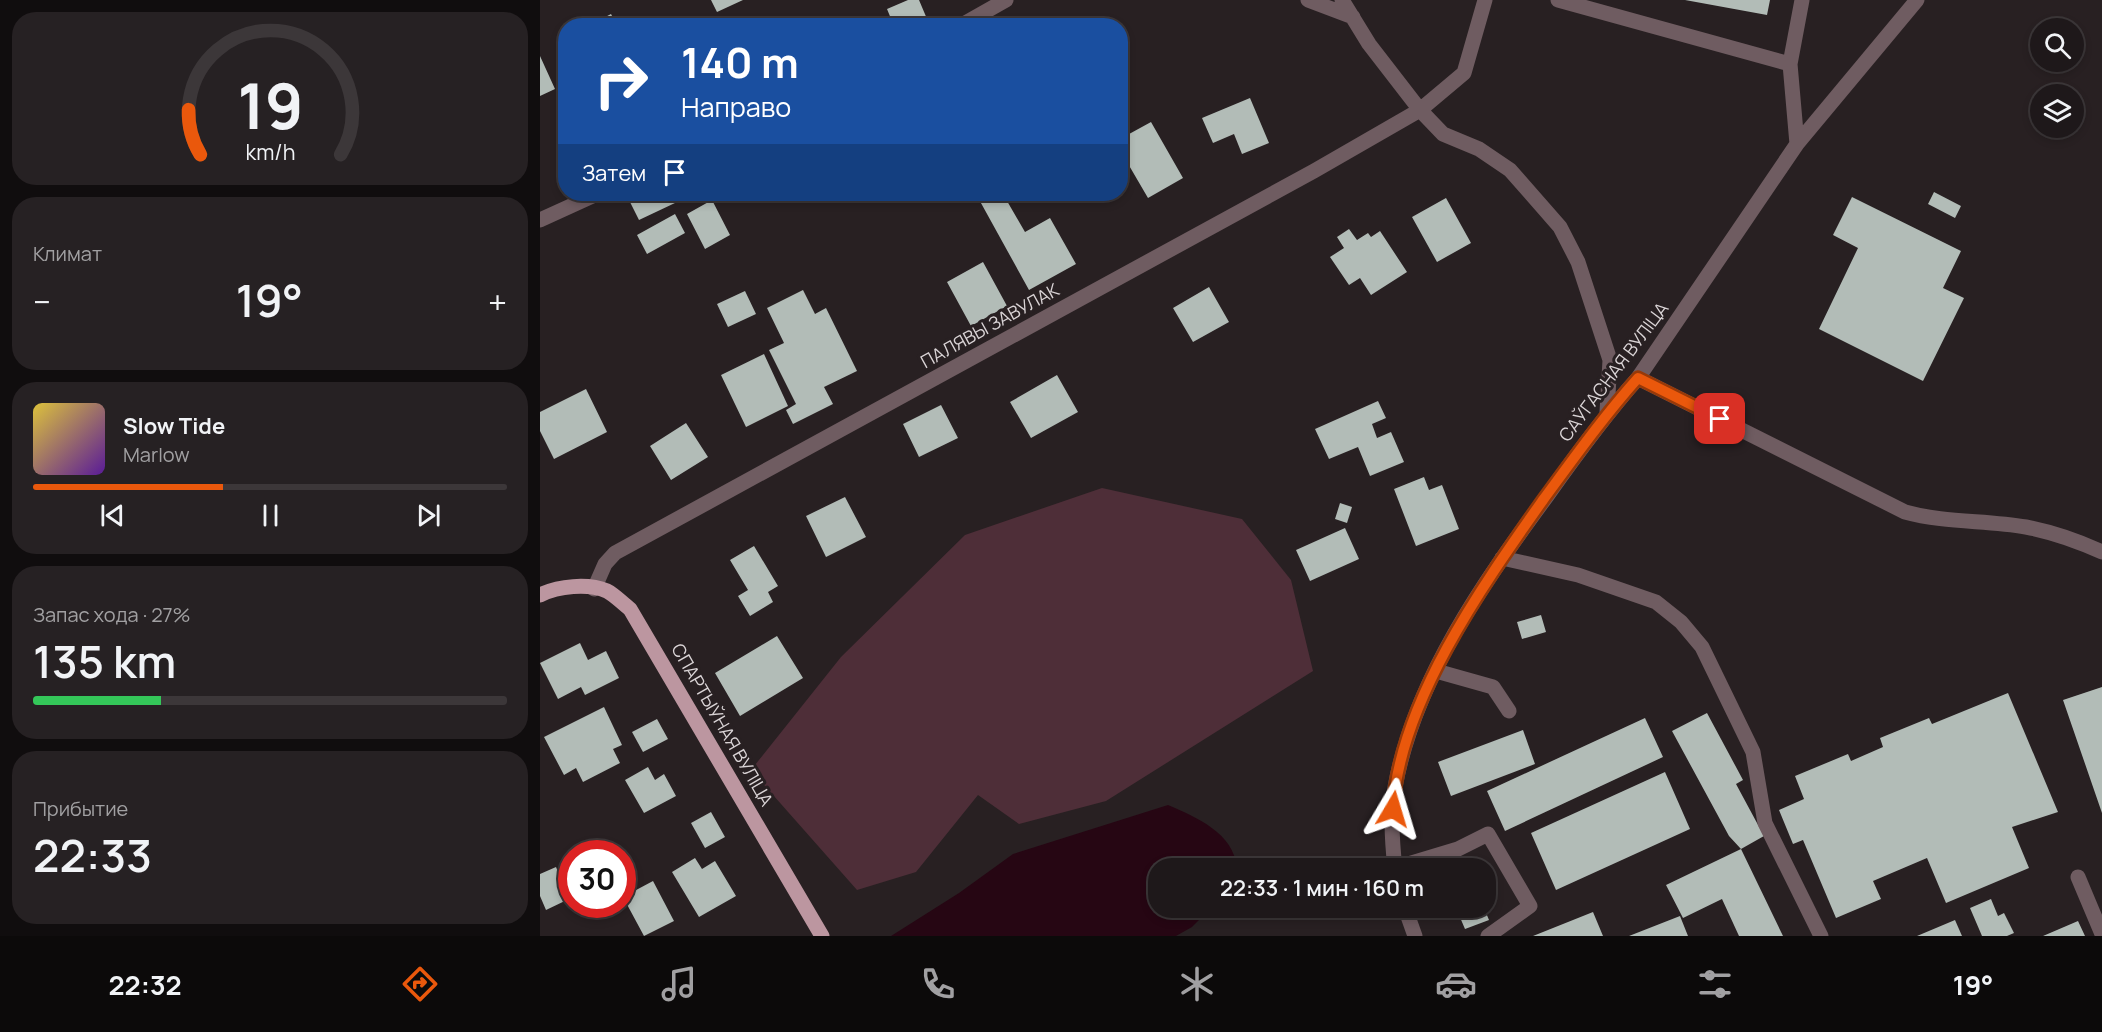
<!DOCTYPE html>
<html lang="ru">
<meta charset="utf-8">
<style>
:root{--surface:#1e181a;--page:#262123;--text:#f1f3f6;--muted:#a1a0a2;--line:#3c3739;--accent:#ea580c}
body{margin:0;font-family:Manrope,sans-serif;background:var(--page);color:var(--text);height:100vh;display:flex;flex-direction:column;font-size:22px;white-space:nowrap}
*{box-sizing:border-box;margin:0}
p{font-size:20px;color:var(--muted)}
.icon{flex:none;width:33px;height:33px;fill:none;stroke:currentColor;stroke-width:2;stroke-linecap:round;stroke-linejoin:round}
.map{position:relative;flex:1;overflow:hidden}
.drawer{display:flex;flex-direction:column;gap:12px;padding:12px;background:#100d0e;width:540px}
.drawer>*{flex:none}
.banner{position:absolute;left:18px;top:18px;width:570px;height:183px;border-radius:24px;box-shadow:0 3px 9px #0003,0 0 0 2px var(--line);background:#1a4fa0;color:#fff;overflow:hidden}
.fabs{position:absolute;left:1490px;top:18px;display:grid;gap:12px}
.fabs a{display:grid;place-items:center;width:54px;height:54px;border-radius:50%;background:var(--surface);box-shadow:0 3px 9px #0003,0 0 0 2px var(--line);font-size:30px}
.speed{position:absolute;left:18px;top:840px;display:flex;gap:12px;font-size:30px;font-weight:700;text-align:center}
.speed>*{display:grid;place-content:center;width:78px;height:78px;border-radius:50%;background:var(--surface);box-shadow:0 3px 9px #0003,0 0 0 2px var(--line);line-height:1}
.speed .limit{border:9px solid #d22;background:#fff;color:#111}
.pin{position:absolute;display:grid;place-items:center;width:51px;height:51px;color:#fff;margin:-26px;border-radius:12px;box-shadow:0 3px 9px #0006}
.me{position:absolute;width:66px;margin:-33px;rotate:7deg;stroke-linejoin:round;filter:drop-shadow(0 0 4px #0008)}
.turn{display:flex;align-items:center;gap:21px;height:126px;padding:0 24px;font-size:27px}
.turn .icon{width:78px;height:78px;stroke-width:2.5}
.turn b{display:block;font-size:42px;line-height:51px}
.then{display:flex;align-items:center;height:57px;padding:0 24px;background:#0003;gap:12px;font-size:22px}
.big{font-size:45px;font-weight:600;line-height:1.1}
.drawer .tile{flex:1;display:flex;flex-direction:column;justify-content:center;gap:9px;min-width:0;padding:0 21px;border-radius:24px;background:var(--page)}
.drawer .dial{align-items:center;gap:0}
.dial svg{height:156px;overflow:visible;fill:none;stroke:var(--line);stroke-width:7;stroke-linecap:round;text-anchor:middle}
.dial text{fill:var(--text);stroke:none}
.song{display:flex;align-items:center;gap:18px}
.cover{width:72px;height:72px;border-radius:9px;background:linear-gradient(135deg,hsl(50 70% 55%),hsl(270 70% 35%))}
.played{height:6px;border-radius:3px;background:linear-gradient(90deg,var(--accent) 40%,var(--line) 40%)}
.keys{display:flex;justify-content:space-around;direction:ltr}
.heat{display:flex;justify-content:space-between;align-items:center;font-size:33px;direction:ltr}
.charge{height:9px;border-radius:4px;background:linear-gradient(90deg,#34c759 27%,var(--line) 0)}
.trip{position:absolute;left:608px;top:858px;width:348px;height:60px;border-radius:24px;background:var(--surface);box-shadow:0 3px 9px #0003,0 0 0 2px var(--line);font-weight:600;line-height:60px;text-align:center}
.tab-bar{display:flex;height:96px;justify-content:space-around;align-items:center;background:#0c0a0a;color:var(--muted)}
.tab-bar .icon{width:42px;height:42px}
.tab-bar .current{color:var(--accent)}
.tab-bar b{font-size:27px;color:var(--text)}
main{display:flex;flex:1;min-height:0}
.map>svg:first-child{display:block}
.green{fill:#4e2e38}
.water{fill:#260613}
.building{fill:#b2bcb7}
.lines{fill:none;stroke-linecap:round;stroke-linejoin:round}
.minor{stroke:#6f5c61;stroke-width:15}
.major{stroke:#bc96a0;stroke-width:15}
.route-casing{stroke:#983908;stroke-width:15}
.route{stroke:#ea580c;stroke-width:10}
.labels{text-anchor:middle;stroke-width:6;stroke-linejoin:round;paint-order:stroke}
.street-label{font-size:18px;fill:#dad4d6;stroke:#282022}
</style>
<main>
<section class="drawer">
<div class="tile dial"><svg viewBox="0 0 100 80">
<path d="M14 69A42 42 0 1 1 86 69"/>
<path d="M14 69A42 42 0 0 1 8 46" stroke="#ea580c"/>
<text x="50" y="56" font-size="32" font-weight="700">19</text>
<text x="50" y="72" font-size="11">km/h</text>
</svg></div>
<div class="tile"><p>Климат</p>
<div class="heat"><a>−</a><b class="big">19°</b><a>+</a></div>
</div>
<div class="tile">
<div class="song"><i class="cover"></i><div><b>Slow Tide</b><p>Marlow</p></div></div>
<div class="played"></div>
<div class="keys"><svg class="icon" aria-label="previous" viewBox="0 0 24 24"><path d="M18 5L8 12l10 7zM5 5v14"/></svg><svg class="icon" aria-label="pause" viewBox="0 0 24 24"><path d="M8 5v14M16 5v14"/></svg><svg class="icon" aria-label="next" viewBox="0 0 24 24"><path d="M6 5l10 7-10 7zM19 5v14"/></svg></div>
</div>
<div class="tile"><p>Запас хода · 27%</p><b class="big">135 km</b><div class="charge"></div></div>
<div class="tile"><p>Прибытие</p><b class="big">22:33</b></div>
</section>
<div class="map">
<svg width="1562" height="936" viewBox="0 0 1562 936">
<rect width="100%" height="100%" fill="#282022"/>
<path class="green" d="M562,488L702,519L751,580L773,671L566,801L479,824L438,795L376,872L317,890L211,770L301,657L425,535Z"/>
<path class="water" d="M628,805C656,817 694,833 697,868H618V908H671L652,927L636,936H351L419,893L473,854Z"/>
<path class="building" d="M171,0H203L177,12Z
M368,0H379L390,26H354L347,9Z
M1145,0H1230L1227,15Z
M71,14L77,26H48Z
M0,56L15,89L0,96Z
M710,98L729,143L702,154L694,134L673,143L662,118Z
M611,122L643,178L608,198L580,150V139Z
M1394,192L1421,206L1415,218L1388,204Z
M98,194H154L99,220L88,198Z
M436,194H463L485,232L510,218L536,264L489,290Z
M1312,197L1421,251L1403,288L1424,298L1383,381L1279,329L1318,248L1293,235Z
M906,198L931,243L897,262L872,217Z
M172,200L190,235L165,249L147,214Z
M135,214L145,233L107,254L97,235Z
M809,229L817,240L828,233L831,237L840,231L867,272L831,295L820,278L809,285L790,257L804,248L797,237Z
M443,262L467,306L431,326L407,282Z
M669,287L689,322L653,342L633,308Z
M263,290L275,314L286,308L317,371L284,387L293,404L253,424L246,410L256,404L229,350L244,343L227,308Z
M205,291L216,314L188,327L177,304Z
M224,354L248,406L206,427L181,375Z
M517,375L538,412L491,438L470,402Z
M46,389L67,432L14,459L0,431V412Z
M838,401L846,418L832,424L837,438L851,432L864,462L830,476L818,447L789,459L775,429Z
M401,405L418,438L379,457L363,424Z
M146,423L168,457L131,480L110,446Z
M884,477L889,490L902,485L919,529L876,546L854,489Z
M305,497L326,537L286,557L266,516Z
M800,503L812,507L807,523L795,519Z
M805,528L819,559L770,581L756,550Z
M214,546L238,586L228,592L233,602L210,616L198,596L208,590L190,560Z
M1001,615L1006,632L982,639L977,622Z
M237,636L263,678L200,716L175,673Z
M40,643L48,660L66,651L79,678L45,695L41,687L18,699L0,663Z
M1562,687V813L1523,700Z
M1468,693L1518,812L1472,827L1489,868L1406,903L1387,858L1333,881L1341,899L1296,918L1263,840L1253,844L1239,810L1264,799L1255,776L1308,754L1311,761L1343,747L1340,738L1389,718L1392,724Z
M64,707L82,745L73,749L80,763L43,782L36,768L24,775L4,737Z
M1167,713L1203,780L1196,784L1224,836L1201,849L1189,836L1132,731Z
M1105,718L1123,757L965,831L947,791Z
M117,719L128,739L103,752L92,732Z
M983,730L995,764L911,796L898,762Z
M108,767L115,780L124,774L136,796L104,813L85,780Z
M1125,772L1150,829L1016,890L991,833Z
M171,812L185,837L165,848L151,823Z
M61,841L67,854H34Z
M1201,849L1243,936H1199L1182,899L1143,918L1126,885Z
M32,855V876L23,858Z
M155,858L162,869L175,861L196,896L159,917L132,872Z
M939,862L942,868H922Z
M16,867L29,899L6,910L0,896V874Z
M945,877L952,893L945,895Z
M113,881L134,921L104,936L83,897Z
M1451,899L1458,916L1464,913L1474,933L1467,936H1442L1430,908Z
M916,908H944L949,920L925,929Z
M1053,912L1063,936H993Z
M1140,916L1148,936H1089Z
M1415,920L1422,936H1377Z
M1538,921L1545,936H1503Z"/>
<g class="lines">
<path class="minor" d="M768,0L813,17
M802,0L829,44L880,110L903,134L939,149L970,170L1020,227L1038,262L1070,360L1067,412
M1018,0L1250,64L1257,144
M420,26L466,0
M1250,64L1262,0
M0,220L57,194
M1098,378L1365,512C1405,523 1446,520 1486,527C1512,532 1538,541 1562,552
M962,558L1038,575L1116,602L1141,622L1162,647L1213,752L1225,823L1281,936
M54,589L65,564L75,553L774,171L880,110L924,73L945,0
M896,671L953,687L969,711
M855,868C852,842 850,813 855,787C875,679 943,583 1007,496C1036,455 1065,415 1098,378L1257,144L1377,0
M855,868L918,849L948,834L990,906L948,936
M1538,877L1562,934
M865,908L875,936"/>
<path class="major" d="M0,595C18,586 48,583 67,591C75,595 83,604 90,609L282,936"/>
</g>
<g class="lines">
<g class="route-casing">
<path id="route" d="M853,809C859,703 943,585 1003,500C1034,458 1064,416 1098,378L1180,419"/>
</g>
<use href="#route" class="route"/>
</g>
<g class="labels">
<g class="street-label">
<text transform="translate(450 326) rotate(-29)" y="6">ПАЛЯВЫ ЗАВУЛАК</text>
<text transform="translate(1074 372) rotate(-53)" y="6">САЎГАСНАЯ ВУЛІЦА</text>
<text transform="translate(182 725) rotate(60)" y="6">СПАРТЫЎНАЯ ВУЛІЦА</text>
</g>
</g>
</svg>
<div class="fabs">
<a><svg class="icon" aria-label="search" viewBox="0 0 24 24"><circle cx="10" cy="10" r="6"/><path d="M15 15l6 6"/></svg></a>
<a><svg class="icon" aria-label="layers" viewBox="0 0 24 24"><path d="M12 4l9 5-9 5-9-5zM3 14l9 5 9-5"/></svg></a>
</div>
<div class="speed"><div class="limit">30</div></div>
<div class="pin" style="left:1180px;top:419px;background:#d93025"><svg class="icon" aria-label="arrive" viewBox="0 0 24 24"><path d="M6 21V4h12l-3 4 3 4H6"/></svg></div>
<svg class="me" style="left:853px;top:809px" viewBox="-20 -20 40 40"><path d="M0-17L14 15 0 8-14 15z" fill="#ea580c" stroke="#fff" stroke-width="4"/></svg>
<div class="trip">22:33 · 1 мин · 160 m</div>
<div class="banner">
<div class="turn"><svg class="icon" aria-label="right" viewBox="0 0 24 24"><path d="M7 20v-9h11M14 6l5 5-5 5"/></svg><div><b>140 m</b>Направо</div></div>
<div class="then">Затем<svg class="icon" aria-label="arrive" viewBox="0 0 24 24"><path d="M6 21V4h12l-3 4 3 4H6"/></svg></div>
</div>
</div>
</main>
<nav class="tab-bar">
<b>22:32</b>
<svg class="icon current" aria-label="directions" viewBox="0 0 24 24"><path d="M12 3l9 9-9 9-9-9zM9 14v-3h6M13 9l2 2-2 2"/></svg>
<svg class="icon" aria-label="music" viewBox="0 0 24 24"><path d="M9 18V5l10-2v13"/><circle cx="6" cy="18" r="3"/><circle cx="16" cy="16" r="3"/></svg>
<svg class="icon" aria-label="phone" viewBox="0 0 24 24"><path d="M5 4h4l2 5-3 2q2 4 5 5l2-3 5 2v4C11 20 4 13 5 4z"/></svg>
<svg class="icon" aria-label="climate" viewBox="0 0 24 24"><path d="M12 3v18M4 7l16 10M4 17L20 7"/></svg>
<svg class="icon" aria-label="car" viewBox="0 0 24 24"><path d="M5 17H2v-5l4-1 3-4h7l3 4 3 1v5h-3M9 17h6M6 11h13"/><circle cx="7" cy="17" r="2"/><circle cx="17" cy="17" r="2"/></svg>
<svg class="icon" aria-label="filters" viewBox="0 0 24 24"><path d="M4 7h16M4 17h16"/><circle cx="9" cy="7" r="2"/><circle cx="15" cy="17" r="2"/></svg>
<b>19°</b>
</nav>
